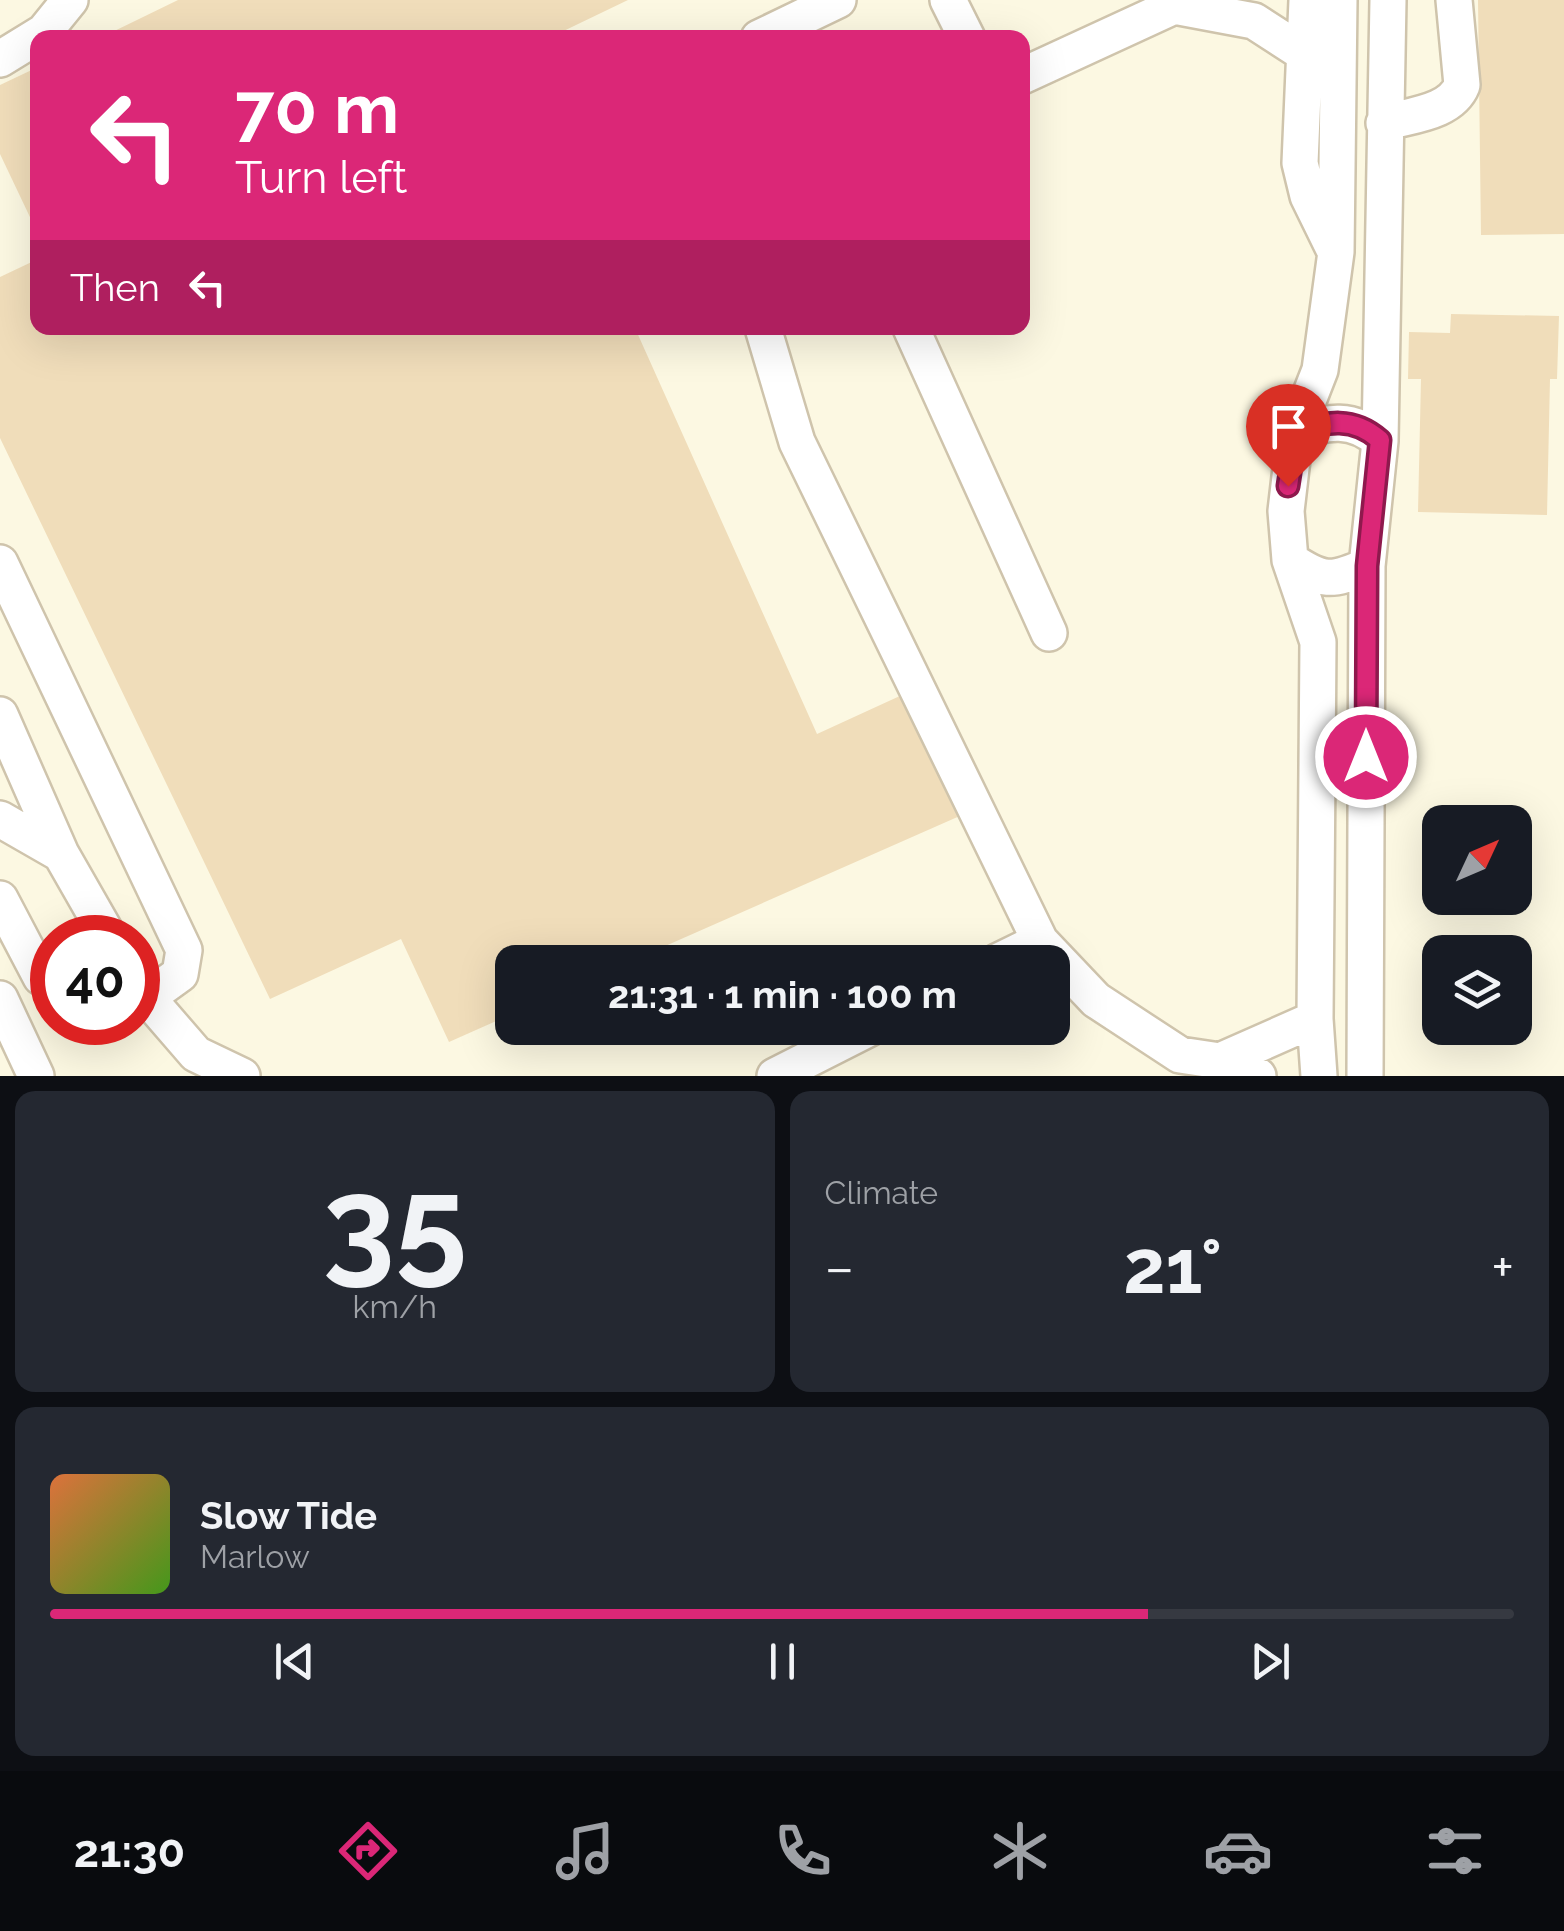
<!DOCTYPE html>
<meta charset="utf-8">
<style>
:root{--surface:#171b24;--page:#242831;--text:#f1f3f6;--muted:#9ea1a6;--line:#363941;--accent:#db2777}
body{margin:0;font-family:Raleway,sans-serif;background:var(--page);color:var(--text);height:100vh;display:flex;flex-direction:column;font-size:38px;white-space:nowrap}
*{box-sizing:border-box;margin:0}
p{font-size:32px;color:var(--muted)}
.icon{flex:none;width:55px;height:55px;fill:none;stroke:currentColor;stroke-width:2;stroke-linecap:round;stroke-linejoin:round}
.map{position:relative;height:1076px;overflow:hidden}
.sheet{display:flex;flex-direction:column;gap:15px;padding:15px;background:#0d0f14;flex:1}
.sheet>*{flex:none}
.guide{position:absolute;left:30px;top:30px;width:1000px;height:305px;border-radius:20px;box-shadow:0 10px 40px #0002;background:#db2777;color:#fff;overflow:hidden}
.needle{width:65px;rotate:46deg}
.tools{position:absolute;left:1422px;top:805px;display:grid;gap:20px}
.tools a{display:grid;place-items:center;width:110px;height:110px;border-radius:20px;background:var(--surface);box-shadow:0 10px 40px #0002;font-size:50px}
.speed{position:absolute;left:30px;top:915px;display:flex;gap:20px;font-size:50px;font-weight:700;text-align:center}
.speed>*{display:grid;place-content:center;width:130px;height:130px;border-radius:50%;background:var(--surface);box-shadow:0 10px 40px #0002;line-height:1}
.speed .limit{border:15px solid #d22;background:#fff;color:#111}
.pin{position:absolute;display:grid;place-items:center;width:85px;height:85px;color:#fff;margin:-102px -42px;border-radius:50% 50% 50% 0;rotate:-45deg;box-shadow:0 0 10px #0007}
.pin .icon{rotate:45deg}
.me{position:absolute;width:110px;margin:-55px;rotate:0deg;stroke-linejoin:round;filter:drop-shadow(0 0 8px #0008)}
.turn{display:flex;align-items:center;gap:35px;height:210px;padding:0 40px;font-size:45px}
.turn .icon{width:130px;height:130px;stroke-width:2.5}
.turn b{display:block;font-size:70px;line-height:85px}
.then{display:flex;align-items:center;height:95px;padding:0 40px;background:#0003;gap:20px;font-size:38px}
.big{font-size:75px;font-weight:700;line-height:1.1}
.sheet .card{flex:1;display:flex;flex-direction:column;justify-content:center;gap:15px;min-width:0;padding:0 35px;border-radius:20px;background:var(--page)}
.sheet .dial{align-items:center;gap:0}
.dial b{font-size:130px;line-height:1}
.song{display:flex;align-items:center;gap:30px}
.cover{width:120px;height:120px;border-radius:15px;background:linear-gradient(135deg,hsl(20 70% 55%),hsl(100 70% 35%))}
.played{height:10px;border-radius:5px;background:linear-gradient(90deg,var(--accent) 75%,var(--line) 75%)}
.keys{display:flex;justify-content:space-around;direction:ltr}
.heat{display:flex;justify-content:space-between;align-items:center;font-size:55px;direction:ltr}
.sheet .tiles{flex:1;display:grid;gap:15px;grid-template-columns:1fr 1fr}
.card:last-child{grid-column:span 2}
.trip{position:absolute;left:495px;top:945px;width:575px;height:100px;border-radius:20px;background:var(--surface);box-shadow:0 10px 40px #0002;font-weight:700;line-height:100px;text-align:center}
.menu{display:flex;height:160px;justify-content:space-around;align-items:center;background:#090b0e;color:var(--muted)}
.menu .icon{width:70px;height:70px}
.menu .current{color:var(--accent)}
.menu b{font-size:45px;color:var(--text)}
.map>svg:first-child{display:block}
.building{fill:#f0ddba}
.lines{fill:none;stroke-linecap:round;stroke-linejoin:round}
.minor-casing{stroke:#cfc4ac;stroke-width:40}
.minor{stroke:#fff;stroke-width:35}
.route-casing{stroke:#8e194d;stroke-width:25}
.route{stroke:#db2777;stroke-width:18}
</style>
<div class="map">
<svg width="1564" height="1076" viewBox="0 0 1564 1076">
<rect width="100%" height="100%" fill="#fcf8e2"/>
<path class="building" d="M178,0H628L549,38H100Z
M1478,0H1564V234L1481,235Z
M38,67V234L0,154V85Z
M38,259V328H635L817,734L902,695L962,815L629,962H512V1014L449,1042L401,939L270,999L0,438V277Z
M1451,314L1559,316L1557,379H1550L1547,515L1418,512L1421,379H1408L1409,332L1450,333Z"/>
<g class="lines">
<g class="minor-casing">
<path id="minor" d="M948,0L967,38
M1307,0L1300,163L1308,196L1333,247
M759,38L838,0
M0,59L44,32L70,0
M1022,76L1174,6L1254,21L1305,54
M1384,123C1410,115 1451,113 1462,85L1454,0
M763,328L797,442L1040,941L1096,1000L1180,1055L1220,1061L1258,1076
M911,328L1049,633
M1295,434C1326,420 1354,417 1380,441
M1290,560C1323,582 1331,582 1367,566
M0,563L184,950L180,974L162,987L138,993
M0,715L61,854L109,938
M0,819L61,854
M0,899L41,977L52,982
M997,962L1040,941
M138,987L196,1054L242,1076
M0,999L36,1076
M1220,1061L1315,1019
M775,1076L870,1028
M1319,1076L1315,1019L1318,642L1290,560L1286,511L1295,434L1320,370L1336,252L1339,0
M1365,1076L1367,566L1380,441L1388,0"/>
</g>
<use href="#minor" class="minor"/>
</g>
<g class="lines">
<g class="route-casing">
<path id="route" d="M1288,486L1296,434C1326,420 1354,417 1380,440L1367,566L1366,757"/>
</g>
<use href="#route" class="route"/>
</g>
</svg>
<div class="tools">
<a><svg class="needle" viewBox="-14 -14 28 28"><path d="M0-13l5 13h-10z" fill="#e53935"/><path d="M0 13l5-13h-10z" fill="#9ea1a6"/></svg></a>
<a><svg class="icon" aria-label="layers" viewBox="0 0 24 24"><path d="M12 4l9 5-9 5-9-5zM3 14l9 5 9-5"/></svg></a>
</div>
<div class="speed"><div class="limit">40</div></div>
<div class="pin" style="left:1288px;top:486px;background:#d93025"><svg class="icon" aria-label="arrive" viewBox="0 0 24 24"><path d="M6 21V4h12l-3 4 3 4H6"/></svg></div>
<svg class="me" style="left:1366px;top:757px" viewBox="-20 -20 40 40"><circle r="17" fill="#db2777" stroke="#fff" stroke-width="3"/><path d="M0-11L8 9 0 5-8 9z" fill="#fff"/></svg>
<div class="trip">21:31 · 1 min · 100 m</div>
<div class="guide">
<div class="turn"><svg class="icon" aria-label="left" viewBox="0 0 24 24"><path d="M17 20v-9H6M10 6l-5 5 5 5"/></svg><div><b>70 m</b>Turn left</div></div>
<div class="then">Then<svg class="icon" aria-label="left" viewBox="0 0 24 24"><path d="M17 20v-9H6M10 6l-5 5 5 5"/></svg></div>
</div>
</div>
<section class="sheet">
<div class="tiles">
<div class="card dial"><b>35</b><p>km/h</p></div>
<div class="card"><p>Climate</p>
<div class="heat"><a>−</a><b class="big">21°</b><a>+</a></div>
</div>
<div class="card">
<div class="song"><i class="cover"></i><div><b>Slow Tide</b><p>Marlow</p></div></div>
<div class="played"></div>
<div class="keys"><svg class="icon" aria-label="previous" viewBox="0 0 24 24"><path d="M18 5L8 12l10 7zM5 5v14"/></svg><svg class="icon" aria-label="pause" viewBox="0 0 24 24"><path d="M8 5v14M16 5v14"/></svg><svg class="icon" aria-label="next" viewBox="0 0 24 24"><path d="M6 5l10 7-10 7zM19 5v14"/></svg></div>
</div>
</div>
</section>
<nav class="menu">
<b>21:30</b>
<svg class="icon current" aria-label="directions" viewBox="0 0 24 24"><path d="M12 3l9 9-9 9-9-9zM9 14v-3h6M13 9l2 2-2 2"/></svg>
<svg class="icon" aria-label="music" viewBox="0 0 24 24"><path d="M9 18V5l10-2v13"/><circle cx="6" cy="18" r="3"/><circle cx="16" cy="16" r="3"/></svg>
<svg class="icon" aria-label="phone" viewBox="0 0 24 24"><path d="M5 4h4l2 5-3 2q2 4 5 5l2-3 5 2v4C11 20 4 13 5 4z"/></svg>
<svg class="icon" aria-label="climate" viewBox="0 0 24 24"><path d="M12 3v18M4 7l16 10M4 17L20 7"/></svg>
<svg class="icon" aria-label="car" viewBox="0 0 24 24"><path d="M5 17H2v-5l4-1 3-4h7l3 4 3 1v5h-3M9 17h6M6 11h13"/><circle cx="7" cy="17" r="2"/><circle cx="17" cy="17" r="2"/></svg>
<svg class="icon" aria-label="filters" viewBox="0 0 24 24"><path d="M4 7h16M4 17h16"/><circle cx="9" cy="7" r="2"/><circle cx="15" cy="17" r="2"/></svg>
</nav>
